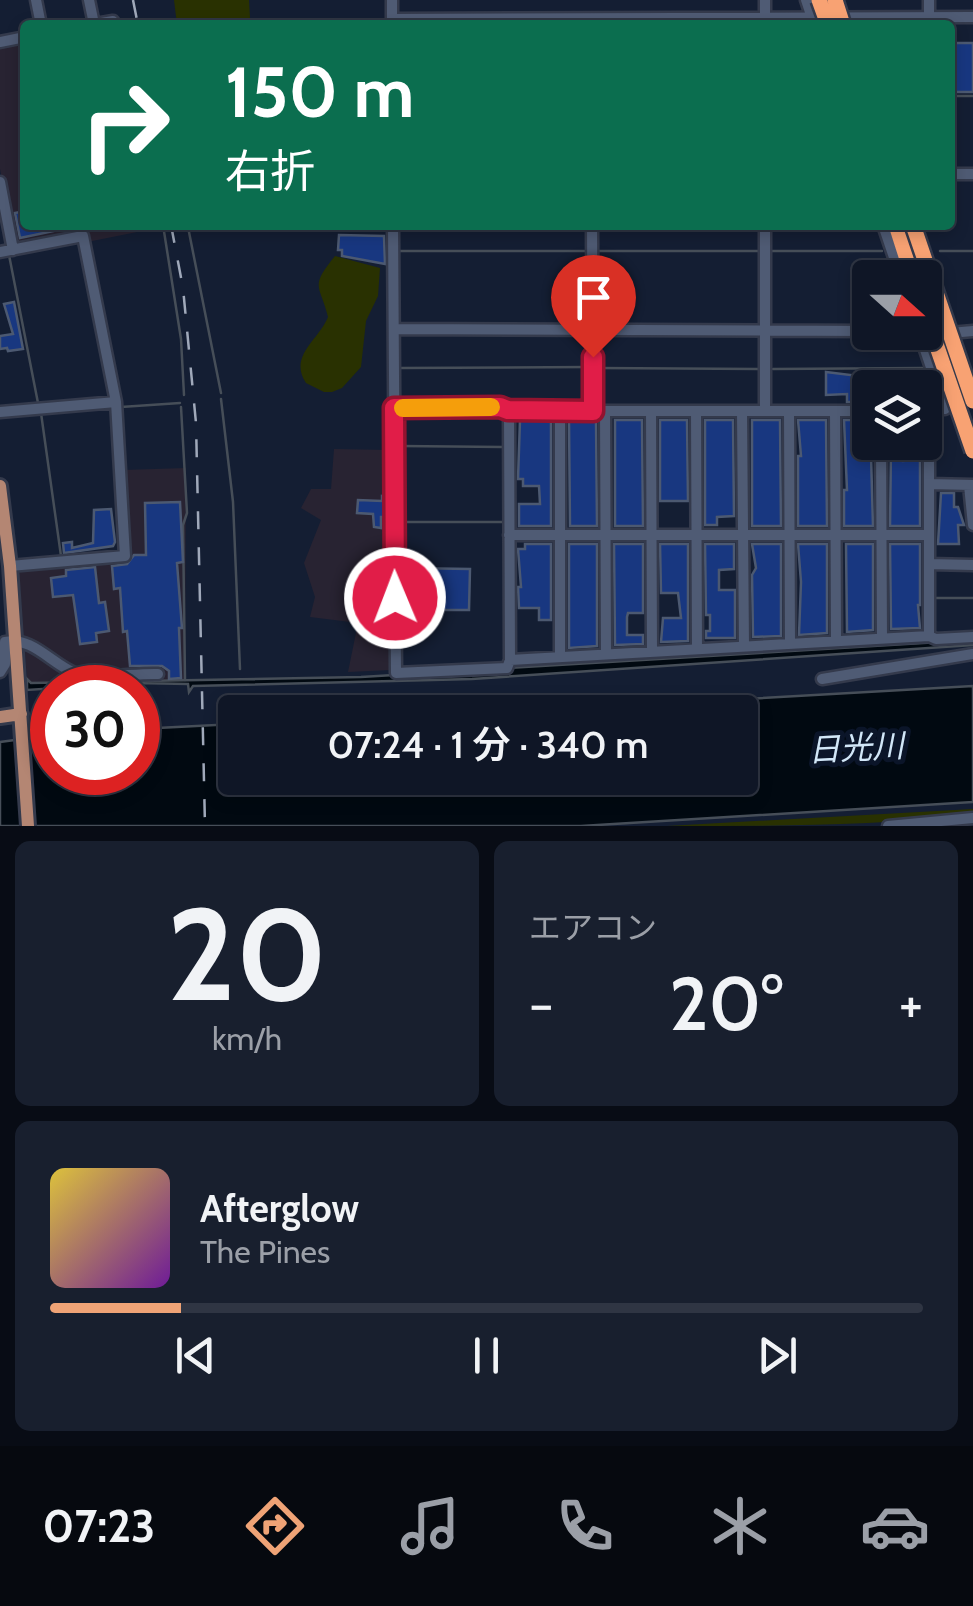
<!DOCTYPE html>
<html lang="ja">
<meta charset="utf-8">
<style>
:root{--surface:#0f1626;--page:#181f2e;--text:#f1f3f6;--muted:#9b9fa7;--line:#2f3543;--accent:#efa376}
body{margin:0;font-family:Cabin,"Noto Sans JP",sans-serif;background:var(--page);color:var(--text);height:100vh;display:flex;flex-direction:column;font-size:38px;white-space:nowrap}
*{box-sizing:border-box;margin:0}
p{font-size:32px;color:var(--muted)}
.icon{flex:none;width:55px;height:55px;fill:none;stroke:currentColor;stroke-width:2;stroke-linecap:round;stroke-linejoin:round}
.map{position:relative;height:826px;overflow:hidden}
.side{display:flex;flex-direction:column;gap:15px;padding:15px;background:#080c15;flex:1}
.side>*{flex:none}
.banner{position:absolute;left:20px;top:20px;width:935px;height:210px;border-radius:10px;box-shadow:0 5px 15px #0003,0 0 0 2px var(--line);background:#0b6e4f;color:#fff;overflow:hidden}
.needle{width:65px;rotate:111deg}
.controls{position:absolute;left:852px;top:260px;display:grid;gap:20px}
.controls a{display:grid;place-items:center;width:90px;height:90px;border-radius:10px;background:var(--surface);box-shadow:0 5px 15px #0003,0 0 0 2px var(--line);font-size:50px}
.speed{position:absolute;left:30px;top:665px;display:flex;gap:20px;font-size:50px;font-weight:700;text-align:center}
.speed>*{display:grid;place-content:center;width:130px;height:130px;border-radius:50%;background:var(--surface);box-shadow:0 5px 15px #0003,0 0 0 2px var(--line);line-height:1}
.speed .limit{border:15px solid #d22;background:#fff;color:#111}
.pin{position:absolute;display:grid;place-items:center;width:85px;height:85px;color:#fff;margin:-102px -42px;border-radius:50% 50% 50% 0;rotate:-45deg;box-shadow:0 0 10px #0007}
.pin .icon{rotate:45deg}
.me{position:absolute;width:110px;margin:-55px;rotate:359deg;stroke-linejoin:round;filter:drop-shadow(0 0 8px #0008)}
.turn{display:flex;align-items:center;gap:35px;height:210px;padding:0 40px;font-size:45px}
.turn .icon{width:130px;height:130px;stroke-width:2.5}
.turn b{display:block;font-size:70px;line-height:85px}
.big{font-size:75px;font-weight:600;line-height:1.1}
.side .card{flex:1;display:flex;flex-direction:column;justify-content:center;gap:15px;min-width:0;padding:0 35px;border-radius:15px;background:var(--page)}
.side .dial{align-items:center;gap:0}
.dial b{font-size:130px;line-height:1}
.song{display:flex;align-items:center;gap:30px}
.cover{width:120px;height:120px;border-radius:15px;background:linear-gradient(135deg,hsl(50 70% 55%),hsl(280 70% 35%))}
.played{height:10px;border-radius:5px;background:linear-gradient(90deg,var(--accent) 15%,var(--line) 15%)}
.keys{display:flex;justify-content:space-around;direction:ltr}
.heat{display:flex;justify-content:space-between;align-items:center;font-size:55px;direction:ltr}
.side .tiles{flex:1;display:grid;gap:15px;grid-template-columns:1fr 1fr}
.card:last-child{grid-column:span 2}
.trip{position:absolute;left:218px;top:695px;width:540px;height:100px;border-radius:10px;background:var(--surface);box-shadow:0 5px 15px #0003,0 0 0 2px var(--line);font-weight:600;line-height:100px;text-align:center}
.menu{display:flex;height:160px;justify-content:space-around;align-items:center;background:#06090f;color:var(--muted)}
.menu .icon{width:70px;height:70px}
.menu .selected{color:var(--accent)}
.menu b{font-size:45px;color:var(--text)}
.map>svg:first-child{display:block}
.industrial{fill:#282332}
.green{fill:#293101}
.water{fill:#010911;stroke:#464e58;stroke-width:2.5}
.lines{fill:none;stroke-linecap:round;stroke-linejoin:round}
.stream{stroke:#464e58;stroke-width:2.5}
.building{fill:#183780;stroke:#4c5971;stroke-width:2.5}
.minor-casing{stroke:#343a4c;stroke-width:15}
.major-casing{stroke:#343a4c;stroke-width:18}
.highway-casing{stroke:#343a4c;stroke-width:20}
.minor{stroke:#4f5b74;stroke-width:10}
.major{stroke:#b48673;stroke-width:12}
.highway{stroke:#f8a273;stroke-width:15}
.rail{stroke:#a0a9ba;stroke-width:2.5;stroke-dasharray:18 18;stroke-linecap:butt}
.highway-bridge-casing{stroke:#343a4c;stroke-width:20;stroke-linecap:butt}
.highway-bridge{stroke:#f8a273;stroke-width:15}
.route-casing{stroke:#92132f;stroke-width:25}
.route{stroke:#e11d48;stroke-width:18}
.slow{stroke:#f59e0b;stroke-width:18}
.labels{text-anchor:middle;stroke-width:10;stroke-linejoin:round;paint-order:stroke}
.water-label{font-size:32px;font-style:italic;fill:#d2e7f8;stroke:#0b1529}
</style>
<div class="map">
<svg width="973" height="826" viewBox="0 0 973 826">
<rect width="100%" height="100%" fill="#141e33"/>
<path class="industrial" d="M25,39V225H157V228L87,242L86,234L15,248L0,169V44Z
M334,449L390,450L391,670L348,672L358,623L310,617L315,597L304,563L321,520L301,508L311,489H331Z
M186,468L185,680L30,683L27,679L19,574L22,569L127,559L123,470Z"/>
<path class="green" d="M174,0H249L250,18L240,25H177Z
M335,256L380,268L378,296L366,321L361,367L342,388L332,392H324L306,383C288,356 319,340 328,317C320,284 309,288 335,256Z
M973,809V815C871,826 770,826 667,826Z"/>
<path class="water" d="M973,640V645L472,679L193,686L189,692L188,684L136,683L27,690V679L31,683L361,677Z
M973,686V802L581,826H0V742L52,735V772H138V729L235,724V778H740V712H517Z"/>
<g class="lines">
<path class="stream" d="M950,96H973
M163,225L181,339L184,395
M188,227L221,393
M399,251H586
M595,251H758
M772,251H882
M940,251H973
M9,255L38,403
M399,368L589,367
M597,368L758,369
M773,369L923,368
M221,399L233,502L240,669
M121,407L180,403
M181,407L187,513L183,525L185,680
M79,410L111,408
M41,413L61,556
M400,446L503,447
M400,522H504
M935,598H973"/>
</g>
<path class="building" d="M953,43H973V92H950Z
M25,211V225H68V228L20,238L15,213Z
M339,235L384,236L385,264L342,256V250H338Z
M14,302L23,349L8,351L7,348L0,349V336L13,334L4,304Z
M826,372L859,376V397H854V402H847V394L826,395Z
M520,420H551V526H519V504H540L539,486H523V479H518Z
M569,420H596L597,526H570Z
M615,420H642L643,526H615Z
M660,420H687L688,501H660Z
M705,420H733L734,516L717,517V525H705Z
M752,420H780L781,526H752Z
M798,420H826L827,526H798V456H801Z
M844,420H870L873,526H844V490H847Z
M891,448H903V461L920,460V526H890Z
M941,493H954V507H958L964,525H958L959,544H938Z
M382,496L386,497V517H381V528L374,527L373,514L357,513L358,500L382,501Z
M180,502L183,562L177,563L182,628H179L181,678L169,679V671L162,666H130L127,631L123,632L120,588L114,589L112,566L127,564L134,555H146L145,503Z
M111,509L115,542L113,546L64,553L63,543L72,542V548L93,543L94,510Z
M525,544H551V620H539V608H519L518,587H521L518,549H525Z
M569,544H597V646L569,648Z
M614,544H643V613H628L627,617V635H643V644L615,645Z
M660,544H688V641L661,642L663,618H681L678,593H661Z
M705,544H734V569L719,570V590H735V638H706V631H710V615H706Z
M752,544H781V636L753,637L752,575L756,568Z
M798,544H827V633L799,635L801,582Z
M846,544H873V630L847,632Z
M890,544H920V605H918L920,628L891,629Z
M95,567L99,603L105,602L109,631L96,633L97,642L80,644L73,595L53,597L51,578L66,576V570Z
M406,568L470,569L469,610H405Z"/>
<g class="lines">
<g class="minor-casing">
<path id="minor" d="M36,0L41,25
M89,0L94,24
M392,0V24
M806,0L814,24
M929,0V17
M392,19L973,17
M765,24V0
M90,25L113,21
M0,42L25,37
M950,174H973
M0,182L13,250
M393,225L396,673L507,668L510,660
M592,225L593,411
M883,225L901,278
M0,252L83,236L116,402L125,556L10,566
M394,329L870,331
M919,332L945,409
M928,335L973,331
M394,408L499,407L509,411
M560,411V657
M605,411L606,654
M651,411L652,652
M696,411L697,649
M742,411L744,646
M765,411V225
M789,411L790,644
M835,411L836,641
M870,411H509L510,660L929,636L936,639L973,637
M0,412L116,402
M925,412H929V636
M881,442L882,638
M929,484L973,485
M969,485L973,525
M509,535H929
M929,564L973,565
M0,672L5,664V642C33,636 52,665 77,674C96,680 136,673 158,674
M822,679L973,654
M888,826L973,818"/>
</g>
<g class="major-casing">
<path id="major" d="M0,486L10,566L28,826
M0,717L21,714"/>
</g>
<g class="highway-casing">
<path id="highway" d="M896,225L913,278"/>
</g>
<use href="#minor" class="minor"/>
<use href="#major" class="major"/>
<use href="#highway" class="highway"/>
<path class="rail" d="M133,0L138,25
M171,225L183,288L196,423L205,826"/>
<g class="highway-bridge-casing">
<path id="highway-bridge" d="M819,0L828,25
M835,0L843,25
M913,225L973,401
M925,312L973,451"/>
</g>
<use href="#highway-bridge" class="highway-bridge"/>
</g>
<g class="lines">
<g class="route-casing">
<path id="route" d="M395,598L394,408L500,407L508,410L593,411V357"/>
</g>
<use href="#route" class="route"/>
<path class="slow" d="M403,408L491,407"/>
</g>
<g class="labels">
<g class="water-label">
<text transform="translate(856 748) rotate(-3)" y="11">日光川</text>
</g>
</g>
</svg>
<div class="controls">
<a><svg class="needle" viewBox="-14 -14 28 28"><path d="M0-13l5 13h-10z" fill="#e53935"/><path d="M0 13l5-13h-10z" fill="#9b9fa7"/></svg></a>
<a><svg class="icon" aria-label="layers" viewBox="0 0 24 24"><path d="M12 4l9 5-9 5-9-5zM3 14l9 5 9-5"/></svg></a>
</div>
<div class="speed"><div class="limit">30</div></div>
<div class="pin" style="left:593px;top:357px;background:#d93025"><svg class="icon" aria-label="arrive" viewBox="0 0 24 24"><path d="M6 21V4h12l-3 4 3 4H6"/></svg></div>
<svg class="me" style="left:395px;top:598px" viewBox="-20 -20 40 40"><circle r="17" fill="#e11d48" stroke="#fff" stroke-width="3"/><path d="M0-11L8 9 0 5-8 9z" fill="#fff"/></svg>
<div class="trip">07:24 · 1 分 · 340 m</div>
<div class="banner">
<div class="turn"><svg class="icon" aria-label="right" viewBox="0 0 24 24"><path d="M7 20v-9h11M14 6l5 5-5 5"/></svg><div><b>150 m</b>右折</div></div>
</div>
</div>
<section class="side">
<div class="tiles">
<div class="card dial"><b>20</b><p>km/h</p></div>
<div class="card"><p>エアコン</p>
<div class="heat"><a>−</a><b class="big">20°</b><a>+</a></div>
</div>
<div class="card">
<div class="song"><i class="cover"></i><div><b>Afterglow</b><p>The Pines</p></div></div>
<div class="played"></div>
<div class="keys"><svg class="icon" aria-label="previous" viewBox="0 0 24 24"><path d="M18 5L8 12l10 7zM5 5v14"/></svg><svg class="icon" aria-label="pause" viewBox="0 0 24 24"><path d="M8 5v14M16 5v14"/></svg><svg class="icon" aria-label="next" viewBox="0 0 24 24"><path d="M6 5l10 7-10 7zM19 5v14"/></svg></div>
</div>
</div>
</section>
<nav class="menu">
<b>07:23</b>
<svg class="icon selected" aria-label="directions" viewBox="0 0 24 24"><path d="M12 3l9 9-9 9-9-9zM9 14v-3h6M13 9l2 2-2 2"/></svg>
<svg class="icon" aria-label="music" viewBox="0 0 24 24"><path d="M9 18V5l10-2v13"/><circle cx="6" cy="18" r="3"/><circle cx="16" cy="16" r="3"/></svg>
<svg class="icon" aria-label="phone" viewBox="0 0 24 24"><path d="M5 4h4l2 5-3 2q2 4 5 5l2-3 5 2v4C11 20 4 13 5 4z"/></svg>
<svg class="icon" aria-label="climate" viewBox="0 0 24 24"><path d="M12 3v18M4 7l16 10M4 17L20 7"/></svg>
<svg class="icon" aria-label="car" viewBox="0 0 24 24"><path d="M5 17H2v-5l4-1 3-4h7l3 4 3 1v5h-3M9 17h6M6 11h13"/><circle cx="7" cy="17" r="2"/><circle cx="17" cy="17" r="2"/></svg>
</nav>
